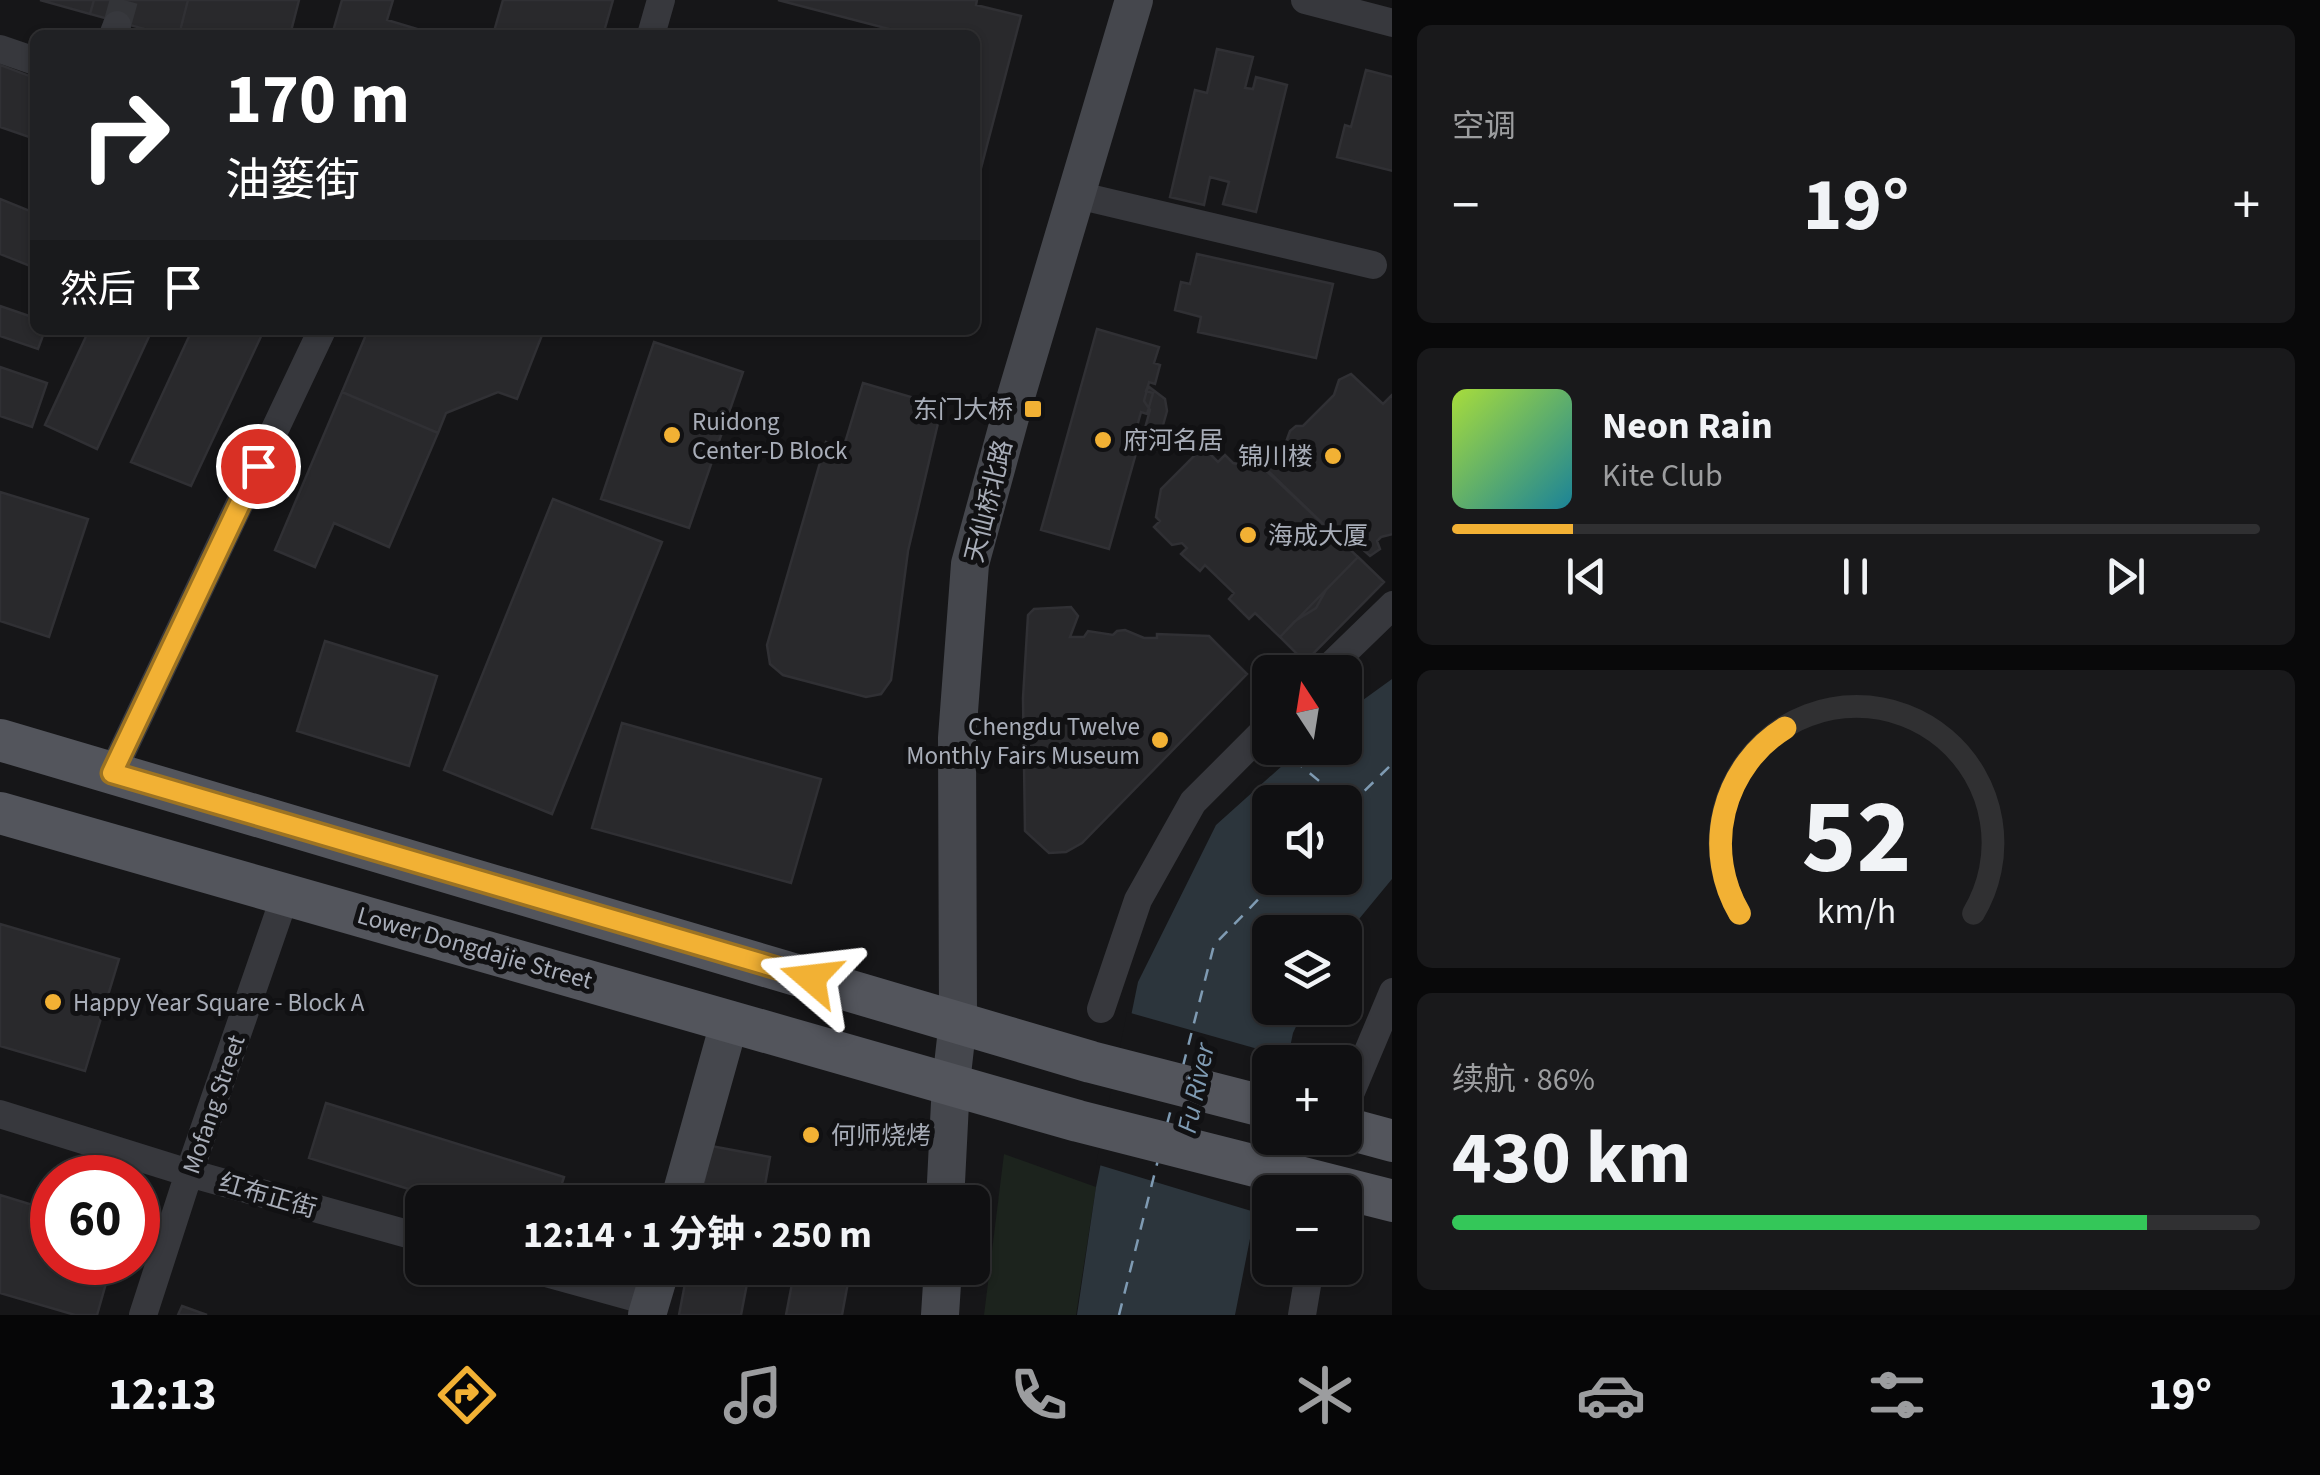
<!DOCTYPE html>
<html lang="zh">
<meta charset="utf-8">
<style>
:root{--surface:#101012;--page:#19191b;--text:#f1f3f6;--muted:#9c9d9f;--line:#303032;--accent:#f2b134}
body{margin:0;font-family:"Source Sans 3","Noto Sans SC",sans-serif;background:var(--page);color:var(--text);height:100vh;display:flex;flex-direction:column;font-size:38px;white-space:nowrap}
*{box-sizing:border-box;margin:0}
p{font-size:32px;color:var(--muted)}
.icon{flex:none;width:55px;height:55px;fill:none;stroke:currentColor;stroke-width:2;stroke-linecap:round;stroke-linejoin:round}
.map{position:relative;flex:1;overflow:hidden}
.drawer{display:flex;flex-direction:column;gap:25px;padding:25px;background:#09090a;width:928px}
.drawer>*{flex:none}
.top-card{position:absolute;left:30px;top:30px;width:950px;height:305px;border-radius:15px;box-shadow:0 2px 8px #0004,0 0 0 2px var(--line);background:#202124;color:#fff;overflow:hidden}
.needle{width:65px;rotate:348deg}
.tools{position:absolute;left:1252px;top:655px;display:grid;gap:20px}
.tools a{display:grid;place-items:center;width:110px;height:110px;border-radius:15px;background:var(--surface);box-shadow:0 2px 8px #0004,0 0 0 2px var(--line);font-size:50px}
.speed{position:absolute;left:30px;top:1155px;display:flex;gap:20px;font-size:50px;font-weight:700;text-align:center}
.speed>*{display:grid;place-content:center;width:130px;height:130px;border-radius:50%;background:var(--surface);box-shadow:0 2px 8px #0004,0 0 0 2px var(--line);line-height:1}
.speed .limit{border:15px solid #d22;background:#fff;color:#111}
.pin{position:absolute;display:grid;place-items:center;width:85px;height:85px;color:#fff;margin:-42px;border:5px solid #fff;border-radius:50%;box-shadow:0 2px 10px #0007}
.me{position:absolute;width:110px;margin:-55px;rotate:287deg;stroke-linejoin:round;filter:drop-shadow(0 0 8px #0008)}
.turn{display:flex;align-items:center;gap:35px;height:210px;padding:0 30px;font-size:45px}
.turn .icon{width:130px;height:130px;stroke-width:2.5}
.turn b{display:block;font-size:70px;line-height:85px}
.then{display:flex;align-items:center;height:95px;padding:0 30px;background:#0003;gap:20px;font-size:38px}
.big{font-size:75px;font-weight:700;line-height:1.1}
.drawer .tile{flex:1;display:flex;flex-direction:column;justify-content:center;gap:15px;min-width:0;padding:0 35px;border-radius:15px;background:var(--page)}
.drawer .dial{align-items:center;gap:0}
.dial svg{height:260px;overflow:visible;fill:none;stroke:var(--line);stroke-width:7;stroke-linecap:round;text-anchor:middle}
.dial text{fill:var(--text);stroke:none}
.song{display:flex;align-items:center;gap:30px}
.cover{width:120px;height:120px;border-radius:15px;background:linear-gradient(135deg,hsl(80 70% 55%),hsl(190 70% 35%))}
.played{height:10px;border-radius:5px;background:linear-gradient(90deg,var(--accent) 15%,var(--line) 15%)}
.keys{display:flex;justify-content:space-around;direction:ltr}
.heat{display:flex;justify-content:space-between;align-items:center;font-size:55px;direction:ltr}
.charge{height:15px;border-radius:8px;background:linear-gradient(90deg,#34c759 86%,var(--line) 0)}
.trip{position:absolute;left:405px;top:1185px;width:585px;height:100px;border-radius:15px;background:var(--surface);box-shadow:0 2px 8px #0004,0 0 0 2px var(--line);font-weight:700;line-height:100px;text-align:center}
.tabs{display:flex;height:160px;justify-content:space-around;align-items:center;background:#060607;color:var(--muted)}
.tabs .icon{width:70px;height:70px}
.tabs .on{color:var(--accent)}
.tabs b{font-size:45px;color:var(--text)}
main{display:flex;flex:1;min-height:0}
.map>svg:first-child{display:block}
.green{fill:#1c231d}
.water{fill:#2c353c;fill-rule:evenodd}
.pier{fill:#161618}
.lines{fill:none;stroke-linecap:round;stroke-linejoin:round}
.ferry{stroke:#7f9bb3;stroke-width:2.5;stroke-dasharray:12 10;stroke-linecap:butt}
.building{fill:#29292c;stroke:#303034;stroke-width:2.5}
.street-tunnel{stroke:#333438;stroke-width:28;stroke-dasharray:28 14;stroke-linecap:butt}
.street{stroke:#37383d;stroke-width:28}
.secondary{stroke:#45474d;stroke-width:38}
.primary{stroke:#53555c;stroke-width:42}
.route-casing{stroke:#9d7322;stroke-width:25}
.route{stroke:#f2b134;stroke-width:18}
.poi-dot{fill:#f2b134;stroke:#111113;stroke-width:4}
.labels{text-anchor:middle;stroke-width:10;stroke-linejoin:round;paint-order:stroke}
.poi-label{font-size:25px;fill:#a8adb8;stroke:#111113;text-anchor:start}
.street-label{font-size:25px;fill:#a8adb8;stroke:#111113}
.water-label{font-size:28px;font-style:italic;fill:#7f9bb3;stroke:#111113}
</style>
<main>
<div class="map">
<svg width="1393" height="1315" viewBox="0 0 1393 1315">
<rect width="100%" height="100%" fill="#161618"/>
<path class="green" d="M1004,1154L1096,1187L1076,1315H984Z"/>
<path class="water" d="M1392,679V879L1345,936V932H1270V1008H1305L1293,1033L1287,1062H1270V1137L1235,1315H1077L1096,1187L1138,982L1216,825L1302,748H1345V713ZM1270,802H1345V878H1270Z"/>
<path class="pier" d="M1127,1012L1293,1059L1292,1062H1270V1138H1275L1258,1213L1096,1164Z"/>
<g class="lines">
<path class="ferry" d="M1293,759L1344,802
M1349,806L1393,763
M1183,1066L1214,945L1279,878
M1167,1124L1173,1102
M1119,1315L1158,1160"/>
</g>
<path class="building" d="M40,0H94L90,14Z
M94,0H188L179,35H166L90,14Z
M188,0H299L290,35H179Z
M342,0H393L387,20L437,35H332Z
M503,0H613L603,35H493Z
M778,0H977L976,5L1021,16L975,191V35H912Z
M1217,49L1253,57L1245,88L1253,89L1256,77L1287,85L1256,212L1223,204L1229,182L1210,177L1204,205L1170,197L1195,90L1207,93Z
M0,65L35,78V139L0,127Z
M1366,70L1393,77V171L1337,157L1345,125L1351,127Z
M0,199L35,213V268L0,254Z
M1197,254L1333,284L1316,358L1198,332L1201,317L1175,310L1181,282L1190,284Z
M0,306L35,318V330H45L38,349L0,336Z
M1097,329L1159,347L1154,363L1160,365L1155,384L1149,382L1148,386L1146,391L1153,393L1147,414L1141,412L1136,430L1142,432L1109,549L1041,530Z
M89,330H152L97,449L45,425Z
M192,330H264L191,486L131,462Z
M368,330H544L517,399L498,392L446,413L438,433L342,392Z
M654,342L743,372L689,528L601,499Z
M0,367L47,383L32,427L0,416Z
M1351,374L1383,404L1393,394V534L1381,537L1377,541L1380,549L1370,556L1349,537L1343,543L1264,467L1285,445L1290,431L1296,426H1303L1334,395L1339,380Z
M863,383L942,406L908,551L891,680L881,694L866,697L783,675L770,664L767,645L826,442L844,446Z
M1148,386L1165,399L1167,411L1156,450L1140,446L1150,410L1144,401Z
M342,392L438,433L389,547L334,523L315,567L275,550Z
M1203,447L1218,462L1225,455L1233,463L1253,467L1258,463L1358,557L1326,590L1316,608L1295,621L1280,637L1255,613L1249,619L1229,599L1234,593L1205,565L1200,571L1181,554L1187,548L1182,543L1172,545L1154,527L1160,521L1156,517L1161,489Z
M0,492L88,519L49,637L0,621Z
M553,499L662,542L552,814L444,770Z
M1358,557L1384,582L1305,662L1280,637Z
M1071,607L1078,616L1070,637H1084L1088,631L1113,635L1117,631L1125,630L1144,638H1157V634L1209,636L1247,674L1082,843L1066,852L1049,853L1025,831L1023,698L1028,615L1034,609Z
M325,641L437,676L409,766L297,731Z
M622,723L821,779L791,883L592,828Z
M0,924L119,959L85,1071L0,1046Z
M326,1103L564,1177L556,1202H450L309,1158Z
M711,1146L770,1157L762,1202H700Z
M0,1195L52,1211V1262H112L97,1315H75L0,1293Z
M688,1268H750L741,1315H679Z
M795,1268L849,1277L842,1315H786Z
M182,1306L207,1315H178Z"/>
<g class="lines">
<path class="street-tunnel" d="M117,25L124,0"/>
<path class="street" d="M1305,0L1393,23
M113,35L117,25
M651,35L661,0
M0,49L35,61
M1077,195L1373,265
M1324,672L1393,605
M112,773L322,330
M1101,1009L1138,900L1193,802L1270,725
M1345,1106L1393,992
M0,1114L189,1173L422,1238
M528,1268L651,1302
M143,1315L189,1173L286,893
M1302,1315L1310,1268"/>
<path class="secondary" d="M679,1202L730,1020
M945,1202L951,1083L958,1021L957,738L970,564L1014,403L1134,0
M647,1315L661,1268
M940,1315L943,1268"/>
<path class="primary" d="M0,740L1091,1062L1270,1108
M0,813L1078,1121L1393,1201
M1345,1128L1393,1141"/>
</g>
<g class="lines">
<g class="route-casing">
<path id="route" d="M258,466L112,773L811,978"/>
</g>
<use href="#route" class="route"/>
</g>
<g class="poi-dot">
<rect x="1023" y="399" width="20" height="20" rx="5"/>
<circle cx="672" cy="435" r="10"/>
<circle cx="1103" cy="440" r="10"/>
<circle cx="1333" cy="456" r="10"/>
<circle cx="1248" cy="535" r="10"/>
<circle cx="1160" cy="740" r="10"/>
<circle cx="53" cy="1002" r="10"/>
<circle cx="811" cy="1135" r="10"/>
</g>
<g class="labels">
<g class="poi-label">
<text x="1013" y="418" text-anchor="end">东门大桥</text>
<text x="692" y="430">Ruidong<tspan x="692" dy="29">Center-D Block</tspan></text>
<text x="1123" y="449">府河名居</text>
<text x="1313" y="465" text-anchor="end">锦川楼</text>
<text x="1268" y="544">海成大厦</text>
<text x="1140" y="735" text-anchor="end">Chengdu Twelve<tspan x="1140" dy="29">Monthly Fairs Museum</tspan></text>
<text x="73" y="1011">Happy Year Square - Block A</text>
<text x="831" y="1144">何师烧烤</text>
</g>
<g class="street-label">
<text transform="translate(988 501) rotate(-76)" y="9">天仙桥北路</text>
<text transform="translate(475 947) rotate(16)" y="9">Lower Dongdajie Street</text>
<text transform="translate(213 1104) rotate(-71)" y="9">Mofang Street</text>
<text transform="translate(268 1195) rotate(16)" y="9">红布正街</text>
</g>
<g class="water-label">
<text transform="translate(1195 1088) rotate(-78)" y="10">Fu River</text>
</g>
</g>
</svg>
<div class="tools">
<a><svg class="needle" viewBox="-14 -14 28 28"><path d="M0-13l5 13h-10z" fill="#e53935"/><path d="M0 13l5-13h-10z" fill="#9c9d9f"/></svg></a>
<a><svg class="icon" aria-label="sound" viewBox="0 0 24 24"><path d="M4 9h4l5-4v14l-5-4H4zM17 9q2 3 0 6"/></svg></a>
<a><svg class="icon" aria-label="layers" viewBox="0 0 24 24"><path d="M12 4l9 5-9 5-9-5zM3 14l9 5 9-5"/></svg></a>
<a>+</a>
<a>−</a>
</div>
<div class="speed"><div class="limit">60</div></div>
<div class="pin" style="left:258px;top:466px;background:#d93025"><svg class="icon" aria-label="arrive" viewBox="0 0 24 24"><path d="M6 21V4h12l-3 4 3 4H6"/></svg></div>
<svg class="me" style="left:811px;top:978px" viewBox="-20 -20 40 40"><path d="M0-17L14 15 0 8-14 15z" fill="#f2b134" stroke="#fff" stroke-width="4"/></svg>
<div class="trip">12:14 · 1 分钟 · 250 m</div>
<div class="top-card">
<div class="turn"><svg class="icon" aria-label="right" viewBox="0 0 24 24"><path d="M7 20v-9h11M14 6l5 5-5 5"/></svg><div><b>170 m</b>油篓街</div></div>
<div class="then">然后<svg class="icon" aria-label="arrive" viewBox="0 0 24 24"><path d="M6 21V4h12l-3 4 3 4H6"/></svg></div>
</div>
</div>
<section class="drawer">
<div class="tile"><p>空调</p>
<div class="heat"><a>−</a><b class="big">19°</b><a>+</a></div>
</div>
<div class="tile">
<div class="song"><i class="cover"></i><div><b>Neon Rain</b><p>Kite Club</p></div></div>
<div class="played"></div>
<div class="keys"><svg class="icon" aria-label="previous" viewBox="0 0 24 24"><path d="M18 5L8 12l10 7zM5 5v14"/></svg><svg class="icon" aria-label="pause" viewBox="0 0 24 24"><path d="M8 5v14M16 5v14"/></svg><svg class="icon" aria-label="next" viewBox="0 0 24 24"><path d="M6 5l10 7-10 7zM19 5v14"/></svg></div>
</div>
<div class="tile dial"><svg viewBox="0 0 100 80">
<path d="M14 69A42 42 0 1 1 86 69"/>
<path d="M14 69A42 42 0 0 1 28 12" stroke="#f2b134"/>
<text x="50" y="56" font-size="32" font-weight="700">52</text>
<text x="50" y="72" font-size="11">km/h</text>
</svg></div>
<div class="tile"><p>续航 · 86%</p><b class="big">430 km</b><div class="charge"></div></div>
</section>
</main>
<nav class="tabs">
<b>12:13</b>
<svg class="icon on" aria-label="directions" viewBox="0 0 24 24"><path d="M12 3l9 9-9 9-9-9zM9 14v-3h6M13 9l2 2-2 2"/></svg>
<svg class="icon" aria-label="music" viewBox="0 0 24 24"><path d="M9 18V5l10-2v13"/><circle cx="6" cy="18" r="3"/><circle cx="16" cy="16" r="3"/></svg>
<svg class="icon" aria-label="phone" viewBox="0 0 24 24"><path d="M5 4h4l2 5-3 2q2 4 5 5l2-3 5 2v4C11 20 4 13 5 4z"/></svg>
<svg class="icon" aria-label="climate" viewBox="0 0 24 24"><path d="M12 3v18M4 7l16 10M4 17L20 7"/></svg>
<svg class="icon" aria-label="car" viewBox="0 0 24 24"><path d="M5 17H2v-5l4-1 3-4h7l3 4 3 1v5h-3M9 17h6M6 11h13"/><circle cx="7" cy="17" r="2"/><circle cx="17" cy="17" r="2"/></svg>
<svg class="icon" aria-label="filters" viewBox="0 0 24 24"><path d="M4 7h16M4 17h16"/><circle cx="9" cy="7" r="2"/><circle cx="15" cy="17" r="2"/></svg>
<b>19°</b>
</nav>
